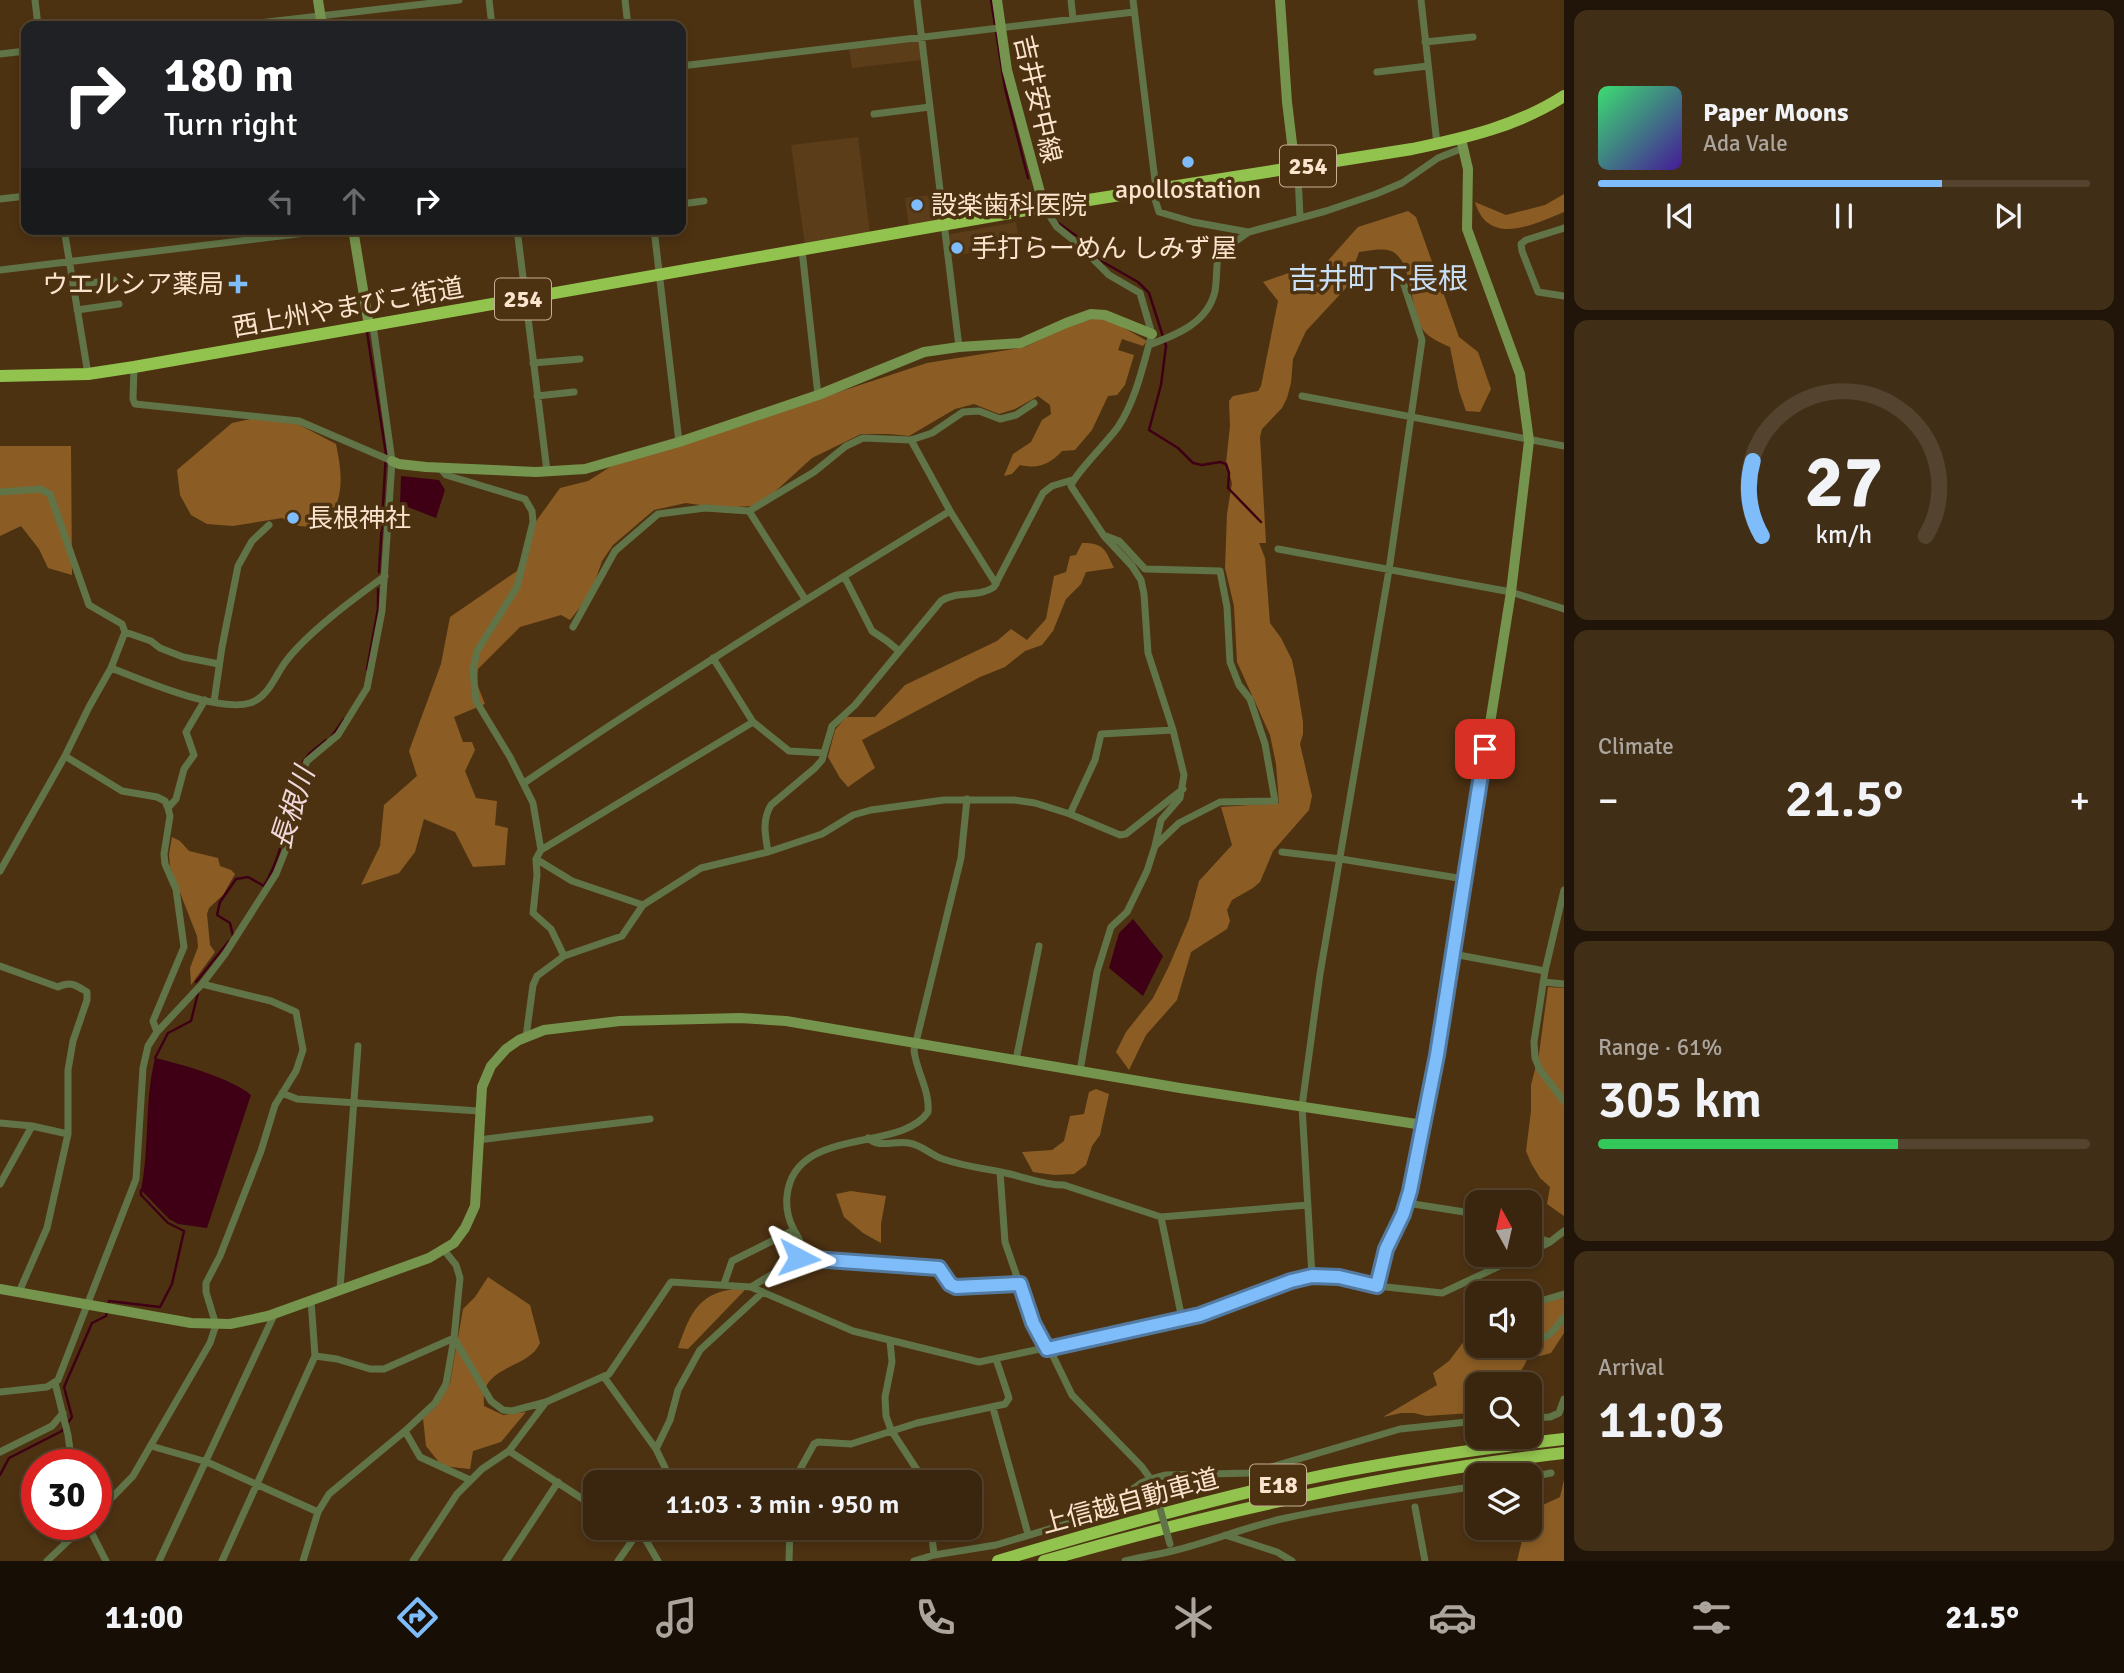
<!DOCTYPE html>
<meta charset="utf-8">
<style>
:root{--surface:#3a260e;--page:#412e17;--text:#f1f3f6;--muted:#aba59e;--line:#54432e;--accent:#7fbdfa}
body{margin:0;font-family:Signika,"Noto Sans JP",sans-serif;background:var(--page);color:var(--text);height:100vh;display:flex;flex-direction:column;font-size:26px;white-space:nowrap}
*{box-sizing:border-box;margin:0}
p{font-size:23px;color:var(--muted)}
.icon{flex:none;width:38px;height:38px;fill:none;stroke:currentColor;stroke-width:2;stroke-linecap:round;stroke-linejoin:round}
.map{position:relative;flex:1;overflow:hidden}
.panel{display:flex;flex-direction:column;gap:10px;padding:10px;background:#201508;width:560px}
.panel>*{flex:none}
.guide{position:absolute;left:21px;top:21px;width:665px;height:214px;border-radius:14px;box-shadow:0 4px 10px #0003,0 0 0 2px var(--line);background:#202124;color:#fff;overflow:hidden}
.needle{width:46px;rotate:352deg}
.fabs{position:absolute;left:1465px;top:1190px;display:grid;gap:14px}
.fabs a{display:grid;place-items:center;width:77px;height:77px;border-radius:14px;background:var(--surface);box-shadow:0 4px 10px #0003,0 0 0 2px var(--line);font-size:35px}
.speed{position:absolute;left:21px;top:1449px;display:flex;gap:14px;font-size:35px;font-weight:700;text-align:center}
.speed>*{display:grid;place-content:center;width:91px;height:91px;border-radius:50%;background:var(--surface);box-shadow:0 4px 10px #0003,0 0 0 2px var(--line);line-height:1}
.speed .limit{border:10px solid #d22;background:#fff;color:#111}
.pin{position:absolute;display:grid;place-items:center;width:60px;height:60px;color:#fff;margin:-30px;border-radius:14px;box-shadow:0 4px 10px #0006}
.me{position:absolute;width:77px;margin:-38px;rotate:94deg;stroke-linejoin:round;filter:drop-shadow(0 0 5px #0008)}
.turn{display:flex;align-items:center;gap:24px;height:147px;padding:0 28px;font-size:32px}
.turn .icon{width:91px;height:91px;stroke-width:2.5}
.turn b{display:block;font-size:49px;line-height:60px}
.lanes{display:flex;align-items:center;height:66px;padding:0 28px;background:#0003;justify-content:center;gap:35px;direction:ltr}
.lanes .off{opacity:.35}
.big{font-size:52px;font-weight:600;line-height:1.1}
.panel .card{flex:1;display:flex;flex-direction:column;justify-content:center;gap:10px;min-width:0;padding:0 24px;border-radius:14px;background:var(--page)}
.panel .dial{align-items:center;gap:0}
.dial svg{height:182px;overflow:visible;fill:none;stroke:var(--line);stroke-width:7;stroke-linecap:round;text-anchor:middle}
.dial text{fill:var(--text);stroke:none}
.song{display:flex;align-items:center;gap:21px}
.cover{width:84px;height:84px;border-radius:10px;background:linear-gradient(135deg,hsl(140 70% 55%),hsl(260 70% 35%))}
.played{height:7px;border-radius:4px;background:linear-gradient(90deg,var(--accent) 70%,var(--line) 70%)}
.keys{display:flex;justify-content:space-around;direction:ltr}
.heat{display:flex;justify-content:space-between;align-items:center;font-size:38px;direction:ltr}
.charge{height:10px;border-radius:5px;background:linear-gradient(90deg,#34c759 61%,var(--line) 0)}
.trip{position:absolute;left:583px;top:1470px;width:399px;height:70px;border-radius:14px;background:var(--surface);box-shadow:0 4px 10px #0003,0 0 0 2px var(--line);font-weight:600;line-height:70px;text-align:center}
.menu{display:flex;height:112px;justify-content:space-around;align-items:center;background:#170f06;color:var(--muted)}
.menu .icon{width:49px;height:49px}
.menu .on{color:var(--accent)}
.menu b{font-size:32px;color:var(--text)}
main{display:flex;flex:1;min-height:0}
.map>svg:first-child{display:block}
.built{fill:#5b3d1a}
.forest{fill:#8b5d24}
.water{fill:#3f0015}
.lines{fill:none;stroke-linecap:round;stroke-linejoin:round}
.stream{stroke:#3f0015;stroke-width:2.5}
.street{stroke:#607448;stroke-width:7}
.secondary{stroke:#75944d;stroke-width:10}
.highway{stroke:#93c34f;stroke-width:12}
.street-bridge{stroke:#607448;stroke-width:7}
.route-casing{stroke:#537ba2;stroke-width:18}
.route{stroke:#7fbdfa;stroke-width:12}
.poi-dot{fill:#7fbdfa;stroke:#4d3212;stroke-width:2.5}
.labels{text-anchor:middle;stroke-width:7;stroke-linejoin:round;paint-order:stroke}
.shield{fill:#4d3212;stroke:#c7af95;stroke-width:2}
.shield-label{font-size:24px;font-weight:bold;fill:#fbe4cd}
.street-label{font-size:26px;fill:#fbe4cd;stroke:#4d3212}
.poi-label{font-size:26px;fill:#fbe4cd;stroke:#4d3212;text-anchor:start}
.water-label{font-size:28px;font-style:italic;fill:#f1dadd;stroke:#4d3212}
.quarter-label{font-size:30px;fill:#c8dff6;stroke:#4d3212}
</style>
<main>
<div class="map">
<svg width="1564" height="1561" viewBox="0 0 1564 1561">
<rect width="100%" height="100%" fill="#4d3212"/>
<path class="built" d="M919,39L922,60L852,68L849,48Z
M858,137L870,233L805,245L791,145Z
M939,194L942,222L909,227L905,198Z
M1016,222L1020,247L949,256L946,235Z"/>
<path class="forest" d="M1564,194V212C1533,225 1488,247 1475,202L1506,215L1545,205Z
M1408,211L1416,217L1459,337L1478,352L1491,389L1480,412L1466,411L1459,391L1450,347C1441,343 1429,338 1423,330C1410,311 1413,268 1396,254C1387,246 1369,251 1359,252L1346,288L1306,331L1293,359L1291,383L1287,398L1282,408L1262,429L1260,437L1266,543H1259L1265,558L1270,623L1281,638L1292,660L1296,679L1303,722V734L1300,744L1312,796L1309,810L1273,851L1260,882L1253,888L1232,900L1227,910L1230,921L1227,929L1191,952L1177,1000L1146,1035L1129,1070L1116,1052L1126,1032L1153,998L1169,966L1189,919L1199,881L1232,845L1221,807L1279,803L1276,764L1270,735L1237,662L1234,606L1225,568L1227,514L1232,483L1226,463L1230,426L1229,401L1233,396L1258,391L1261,386L1278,301L1263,282L1300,269L1316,274L1358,227Z
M1092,319H1108L1147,341L1143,346L1122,339L1118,350L1134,355L1125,385L1117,395L1108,396L1092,430L1075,450L1062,451C1049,465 1038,469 1020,465L1012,474L1004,476L1013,454L1031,442L1042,420L1051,414L1050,405L1038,396L1015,409L999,414L974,404L955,409L909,436L889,434H861L812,458L768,498L751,506L721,508L686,503L654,510L613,545L602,561L591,593L570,620L561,615L520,627L478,669L477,684L485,704L454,717L463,742H472L475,750L465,771L476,798L497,801L495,825L508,828L505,865L473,867L455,832L424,819L415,852L399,873L361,885L380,846L384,805L417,776L409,751L441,664L450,617L517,571L532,527L560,488L588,481L610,467L927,363L1025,347L1069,326Z
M255,418L292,421L336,444C343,478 344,497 325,528L299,526L282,518L233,526L207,524L191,515L180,495L177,470L232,423Z
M0,446H71L72,575L48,568L39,549L21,526L0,536Z
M1082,543C1104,543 1105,549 1114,568L1086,572L1081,584L1066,599L1053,631L1042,645L1025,651L1005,667L980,677L862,740L875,768L848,787L840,778L828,757L835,730L846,717H875L905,685L997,641L1011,629L1027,640L1046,619L1054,576L1066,572L1070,556L1076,555Z
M172,837L180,841L189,851L218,858L220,866L231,870L235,874L223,895L209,908L207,914L210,945L215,952L191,985L190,968L198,947L197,936L170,867L169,854Z
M1548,987L1564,988V1216L1547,1204L1550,1187L1540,1178L1531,1163L1526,1151L1531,1111V1085L1539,1054Z
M1096,1089L1109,1094L1100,1135L1092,1146L1086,1165L1074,1174L1054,1175L1033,1172L1022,1152L1052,1150L1064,1141L1070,1116L1084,1114L1089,1092Z
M851,1191L886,1196L881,1224V1243L863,1233L844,1217L836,1194Z
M488,1277L530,1305L540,1343C530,1366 494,1365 485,1389C483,1394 484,1402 484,1406L503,1415L526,1412L501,1442L473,1451L470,1469L442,1466L426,1446L423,1418L436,1407L450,1383L463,1309L475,1297Z
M743,1288L744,1291L688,1349L678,1348C691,1311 699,1291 743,1288Z
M1564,1298V1333L1551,1353L1540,1356L1529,1355C1517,1385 1506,1384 1477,1384V1391L1466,1394L1471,1413L1426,1416L1414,1413H1401L1383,1417L1437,1385L1433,1373L1449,1361L1468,1336L1477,1335V1346H1530V1304Z
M1564,1480V1561H1517L1525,1528H1530V1511L1560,1497Z"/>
<path class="water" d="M401,476L439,480L445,490L436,518L400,504Z
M1133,919L1163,956L1143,996L1109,968L1119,933Z
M155,1058C181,1064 231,1078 251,1095L207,1228L178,1224L169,1219L141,1190C150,1145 144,1103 155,1058Z"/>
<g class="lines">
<path class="stream" d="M991,0L1005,88L1028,178
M1057,222L1082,240L1103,262L1138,282L1149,293L1166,346L1161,385L1149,430L1178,448L1193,463L1202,465L1220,462L1226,464L1229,473L1228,488L1261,522
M367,332L386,454L379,572
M367,669L378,609V589
M332,736L344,719
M233,936L230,923L217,915L220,902L236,879L248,877L264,886C287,847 288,804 303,762L309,754L326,740
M196,982L229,941
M155,1058L168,1033L191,1021L198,993
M108,1305L109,1301L160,1307L172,1284L184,1231L168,1223L141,1195V1190
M0,1475L9,1458L62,1431L72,1417L64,1387L92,1323L106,1316L107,1311"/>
<path class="street" d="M35,0L38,26
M489,0L492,26
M625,0L628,26
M917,0L959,347
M1071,0L1073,19
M1133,0L1156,189
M1421,0L1437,144
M233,26L459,0
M1425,42L1473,37
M0,54L26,51
M681,66L1134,12
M1377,72L1428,66
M874,114L930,107
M1295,168L1298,175L1300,218
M1152,190L1159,212L1193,222L1248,232
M0,199L26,196
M681,204L704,201
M1044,207L1057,227L1077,243L1109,275L1140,293L1152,334C1143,365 1136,400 1118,427C1109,440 1073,476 1071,486L1104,536L1132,566L1141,580L1144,594L1148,653L1173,730L1184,775L1180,798L1161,820L1155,846
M1564,228L1526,240L1521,244L1522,251L1538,292L1564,296
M64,229L88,374
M517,229L547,471
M654,229L679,442
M802,250L818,395
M0,270L339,229
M73,285L114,280
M77,310L119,304
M1149,345C1176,335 1208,323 1215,291C1217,280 1216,268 1218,257L1226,248L1249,232L1326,211L1376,194L1402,183L1438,158L1458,150
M533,363L580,359
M134,367L133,399L135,404L299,421L392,461
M537,396L574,392
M1302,396L1564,446
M911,440L950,511L996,584
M439,467L446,475L525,499L532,511L533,522L517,587L477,651L473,670L476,701L510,757L533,803L541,850L536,859L537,875L533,913L551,929L564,956
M0,492L40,489L50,494L89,605L122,624L125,632L111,668L89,707L65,756L0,871
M749,511L805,599
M1278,549L1511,592L1564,609
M844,576L872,631L887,641L899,651
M573,627L615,551L658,514L705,508L749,511L814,472L846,446L863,438L911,440L932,433L963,412L979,411L1000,419L1016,415L1034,403
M125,632L151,641L160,648L183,657L219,664
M713,658L753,722L789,751L824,753
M111,668C142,680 218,713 250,703C268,697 274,678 284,664C304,635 356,597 385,576
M214,702L222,647L238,566L252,541L269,525
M65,756L122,791L157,797L165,801L168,808L170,816L164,854L165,864L176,889L184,947L153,1021L157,1032
M524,783C663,688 806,599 950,511
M168,808L176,799L184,769L194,755L186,732L205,700
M1070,814L1095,760L1101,734L1173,730
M541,850L753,722
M768,852C765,834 762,820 771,805L815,768L822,760L832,726L855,705L941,601C957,590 979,598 994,587L1043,493L1052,486L1072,480
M1282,852L1341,859L1464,879
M536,859L572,881L643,905
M1564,890L1545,971L1534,1042L1535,1058L1540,1070L1564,1101
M1453,954L1545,971
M0,966L58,987C71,981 76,985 87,992V1000L73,1041L68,1070V1134L47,1228L19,1292
M1543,982L1564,984
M526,1037L533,985L537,976L564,956L622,936L643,905L701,868L768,852L822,834L853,815L871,810L944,800H1014L1035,803L1070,814L1120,835L1126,834L1183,789
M1016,1060L1039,946
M1080,1071L1097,972L1111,927L1127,912L1147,871L1155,846L1179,823L1220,802L1275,801L1265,744L1250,699L1239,685L1230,662L1227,607L1220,571L1145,569L1119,541L1106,536
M282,1093L297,1099L479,1111
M0,1123L32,1126L68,1134
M868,1138C879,1149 895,1140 909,1143C922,1145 931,1155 943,1159C963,1166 981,1168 1001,1172C1023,1176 1041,1185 1064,1185L1161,1217L1308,1205
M478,1140L650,1119
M1000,1172L1005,1242L1033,1323L1054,1358L1072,1395L1142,1467L1152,1481
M0,1184L32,1126
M1407,1203L1477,1214
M1161,1217L1182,1319
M1530,1235L1550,1242
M1530,1252L1550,1242L1564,1231
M799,1258L939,1267L951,1284L956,1287L1020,1284
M1312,1276L1302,1106L1320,974L1389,570L1422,340L1404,285
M724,1284L732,1261L794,1230
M751,1287L799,1258C799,1253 801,1247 800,1242C799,1236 795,1233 793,1228C788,1218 786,1206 787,1196C794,1125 901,1153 928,1112C930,1090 916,1071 914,1050L961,858L967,799
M340,1289L358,1046
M1530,1304L1564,1294
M1530,1337C1549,1341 1553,1331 1564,1317
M890,1341L892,1362L885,1397L886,1416L891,1430L925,1482
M315,1356L337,1359L370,1369H384L454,1338L491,1401L503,1410L512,1411L546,1402L609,1374L671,1282L751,1287L853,1331L979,1362L1200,1315L1312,1276L1340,1277L1377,1286L1442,1293L1523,1255
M604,1377L656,1449L672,1482
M55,1383L68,1435L72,1465
M0,1392L47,1387L58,1380L136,1179L143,1068L148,1046L157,1032L202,984L225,954L276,874L288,844L298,806L305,766L307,761L338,735L367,688L382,611L392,461L373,325
M993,1408L1028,1534
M1530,1418L1550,1417L1559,1413L1564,1399
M405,1431L420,1457L470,1480
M151,1446L207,1462L318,1512
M656,1449L670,1420L678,1390L700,1350L763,1292
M509,1451L595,1507
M0,1452L52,1426L63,1413
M1530,1477L1551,1473
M793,1482L814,1444L818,1442L851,1444L917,1423L1005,1404L1009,1398L996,1359
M1415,1507L1425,1561
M96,1514L133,1476L210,1343L216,1325L206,1292V1283L220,1256L261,1151L275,1105L296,1071L303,1050L296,1012L271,1001L202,984
M87,1524L106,1561
M626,1528L636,1534
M931,1528L934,1555
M640,1530L658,1561
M1225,1535L1277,1552L1292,1561
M47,1561L86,1524
M159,1561L275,1313
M222,1561L315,1356L311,1300
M303,1561L318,1512L329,1494L405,1431L435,1403L446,1384L454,1338L460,1278L456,1265L444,1250
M413,1561L457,1494L482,1469L509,1451L546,1402
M506,1561L558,1482
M618,1561L641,1528
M789,1561L790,1528
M914,1561L934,1555L996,1545L1083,1519L1098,1514L1141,1483L1151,1479L1166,1475L1251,1473L1400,1429L1477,1421
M1125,1561C1140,1557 1156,1555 1172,1551C1211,1542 1247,1526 1286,1518C1349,1504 1413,1496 1477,1486"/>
<path class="secondary" d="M318,0L322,26
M997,0L1007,70L1044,207
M1280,0L1287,102L1295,168
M353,229L369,326
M392,461L399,464L426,467L536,472L585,469L679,442L818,395L924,352L959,347L1021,343L1066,323L1091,314L1105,315L1152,334
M1377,1286L1386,1249L1407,1203L1437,1055L1511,592L1529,441L1520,374L1467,229L1468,169L1461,139
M0,1289L191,1323L230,1324L268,1316L429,1258L454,1243L465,1228L475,1206L482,1087L491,1066L506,1049L519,1040L544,1030L620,1021L740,1018L786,1021L1180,1088L1423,1125"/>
<path class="highway" d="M0,376L88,374L134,367L1044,207L1412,149C1465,138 1518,126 1564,96
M998,1561C1098,1531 1199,1502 1301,1480C1388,1461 1476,1449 1564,1439
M1044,1561C1215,1512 1387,1473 1564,1453"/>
<path class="street-bridge" d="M1154,1487L1170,1544"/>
</g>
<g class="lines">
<g class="route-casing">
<path id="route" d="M799,1258L939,1268L950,1284L956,1287L1020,1284L1033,1323L1047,1349L1200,1315L1291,1281L1312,1276L1339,1277L1377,1286L1386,1249L1403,1214L1410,1191L1437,1055L1485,749"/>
</g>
<use href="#route" class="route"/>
</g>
<g class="poi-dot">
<circle cx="1188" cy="162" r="7"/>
<circle cx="917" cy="205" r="7"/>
<circle cx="957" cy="248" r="7"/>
<path d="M234.5 273.5h7v7h7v7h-7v7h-7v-7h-7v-7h7z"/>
<circle cx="293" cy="518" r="7"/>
</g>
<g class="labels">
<g class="shield">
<rect x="1280" y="145.5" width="56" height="41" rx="5"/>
<rect x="495" y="278.5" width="56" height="41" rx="5"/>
<rect x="1250" y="1464.5" width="56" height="41" rx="5"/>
</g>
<g class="shield-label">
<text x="1308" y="174">254</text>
<text x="523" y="307">254</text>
<text x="1278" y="1493">E18</text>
</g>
<g class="street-label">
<text transform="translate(1038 99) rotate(77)" y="9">吉井安中線</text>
<text transform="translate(348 307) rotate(-10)" y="9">西上州やまびこ街道</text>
<text transform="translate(1130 1501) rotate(-15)" y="9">上信越自動車道</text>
</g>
<g class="poi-label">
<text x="1188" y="198" text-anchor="middle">apollostation</text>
<text x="931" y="214">設楽歯科医院</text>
<text x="971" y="257">手打らーめん しみず屋</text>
<text x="224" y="293" text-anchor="end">ウエルシア薬局</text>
<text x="307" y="527">長根神社</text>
</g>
<g class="water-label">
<text transform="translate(292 808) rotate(-72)" y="10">長根川</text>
</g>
<g class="quarter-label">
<text x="1378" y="289">吉井町下長根</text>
</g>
</g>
</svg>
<div class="fabs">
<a><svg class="needle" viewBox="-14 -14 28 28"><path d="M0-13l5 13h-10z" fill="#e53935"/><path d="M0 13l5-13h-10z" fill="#aba59e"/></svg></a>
<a><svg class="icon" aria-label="sound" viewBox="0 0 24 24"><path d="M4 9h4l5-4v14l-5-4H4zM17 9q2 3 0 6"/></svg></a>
<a><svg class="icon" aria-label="search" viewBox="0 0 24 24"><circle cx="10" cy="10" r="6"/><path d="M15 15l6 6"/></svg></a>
<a><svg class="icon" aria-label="layers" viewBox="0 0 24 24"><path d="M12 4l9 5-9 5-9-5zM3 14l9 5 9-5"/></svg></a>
</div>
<div class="speed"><div class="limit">30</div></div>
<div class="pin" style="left:1485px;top:749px;background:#d93025"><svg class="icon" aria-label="arrive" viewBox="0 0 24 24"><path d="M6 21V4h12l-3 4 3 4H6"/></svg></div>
<svg class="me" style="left:799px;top:1258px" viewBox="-20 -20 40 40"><path d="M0-17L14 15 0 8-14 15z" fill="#7fbdfa" stroke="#fff" stroke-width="4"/></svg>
<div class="trip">11:03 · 3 min · 950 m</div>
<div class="guide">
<div class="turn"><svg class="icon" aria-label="right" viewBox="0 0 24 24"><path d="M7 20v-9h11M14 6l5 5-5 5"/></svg><div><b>180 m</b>Turn right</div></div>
<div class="lanes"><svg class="icon off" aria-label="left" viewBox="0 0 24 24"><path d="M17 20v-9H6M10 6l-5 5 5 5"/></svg><svg class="icon off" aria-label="ahead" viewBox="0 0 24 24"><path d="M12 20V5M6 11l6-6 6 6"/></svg><svg class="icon" aria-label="right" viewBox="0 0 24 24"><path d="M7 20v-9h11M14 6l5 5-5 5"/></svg></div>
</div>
</div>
<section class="panel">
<div class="card">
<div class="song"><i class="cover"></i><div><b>Paper Moons</b><p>Ada Vale</p></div></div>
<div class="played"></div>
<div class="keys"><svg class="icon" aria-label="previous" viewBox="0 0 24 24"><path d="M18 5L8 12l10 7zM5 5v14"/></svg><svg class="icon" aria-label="pause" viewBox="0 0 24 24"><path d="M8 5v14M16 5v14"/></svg><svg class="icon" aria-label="next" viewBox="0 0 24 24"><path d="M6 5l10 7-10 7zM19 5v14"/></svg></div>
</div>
<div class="card dial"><svg viewBox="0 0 100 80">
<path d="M14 69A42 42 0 1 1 86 69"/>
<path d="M14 69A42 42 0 0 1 10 36" stroke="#7fbdfa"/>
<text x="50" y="56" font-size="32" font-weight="700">27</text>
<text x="50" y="72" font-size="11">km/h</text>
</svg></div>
<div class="card"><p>Climate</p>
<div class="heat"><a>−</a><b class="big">21.5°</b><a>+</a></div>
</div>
<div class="card"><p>Range · 61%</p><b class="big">305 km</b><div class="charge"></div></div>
<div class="card"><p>Arrival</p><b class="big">11:03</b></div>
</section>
</main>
<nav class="menu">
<b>11:00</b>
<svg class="icon on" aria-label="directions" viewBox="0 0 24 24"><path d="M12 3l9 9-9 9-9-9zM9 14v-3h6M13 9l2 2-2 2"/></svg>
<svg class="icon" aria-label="music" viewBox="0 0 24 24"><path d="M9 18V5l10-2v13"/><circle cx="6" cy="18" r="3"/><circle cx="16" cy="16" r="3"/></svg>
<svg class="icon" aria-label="phone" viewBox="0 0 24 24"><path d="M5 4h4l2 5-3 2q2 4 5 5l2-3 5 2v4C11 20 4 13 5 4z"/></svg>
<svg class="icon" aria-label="climate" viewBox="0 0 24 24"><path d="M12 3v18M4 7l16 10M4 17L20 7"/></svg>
<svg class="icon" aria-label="car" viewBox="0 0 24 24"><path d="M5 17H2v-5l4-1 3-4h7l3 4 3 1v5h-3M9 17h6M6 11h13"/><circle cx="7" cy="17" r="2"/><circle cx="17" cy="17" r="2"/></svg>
<svg class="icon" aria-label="filters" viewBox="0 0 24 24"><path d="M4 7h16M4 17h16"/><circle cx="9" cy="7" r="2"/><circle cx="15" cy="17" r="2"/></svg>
<b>21.5°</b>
</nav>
